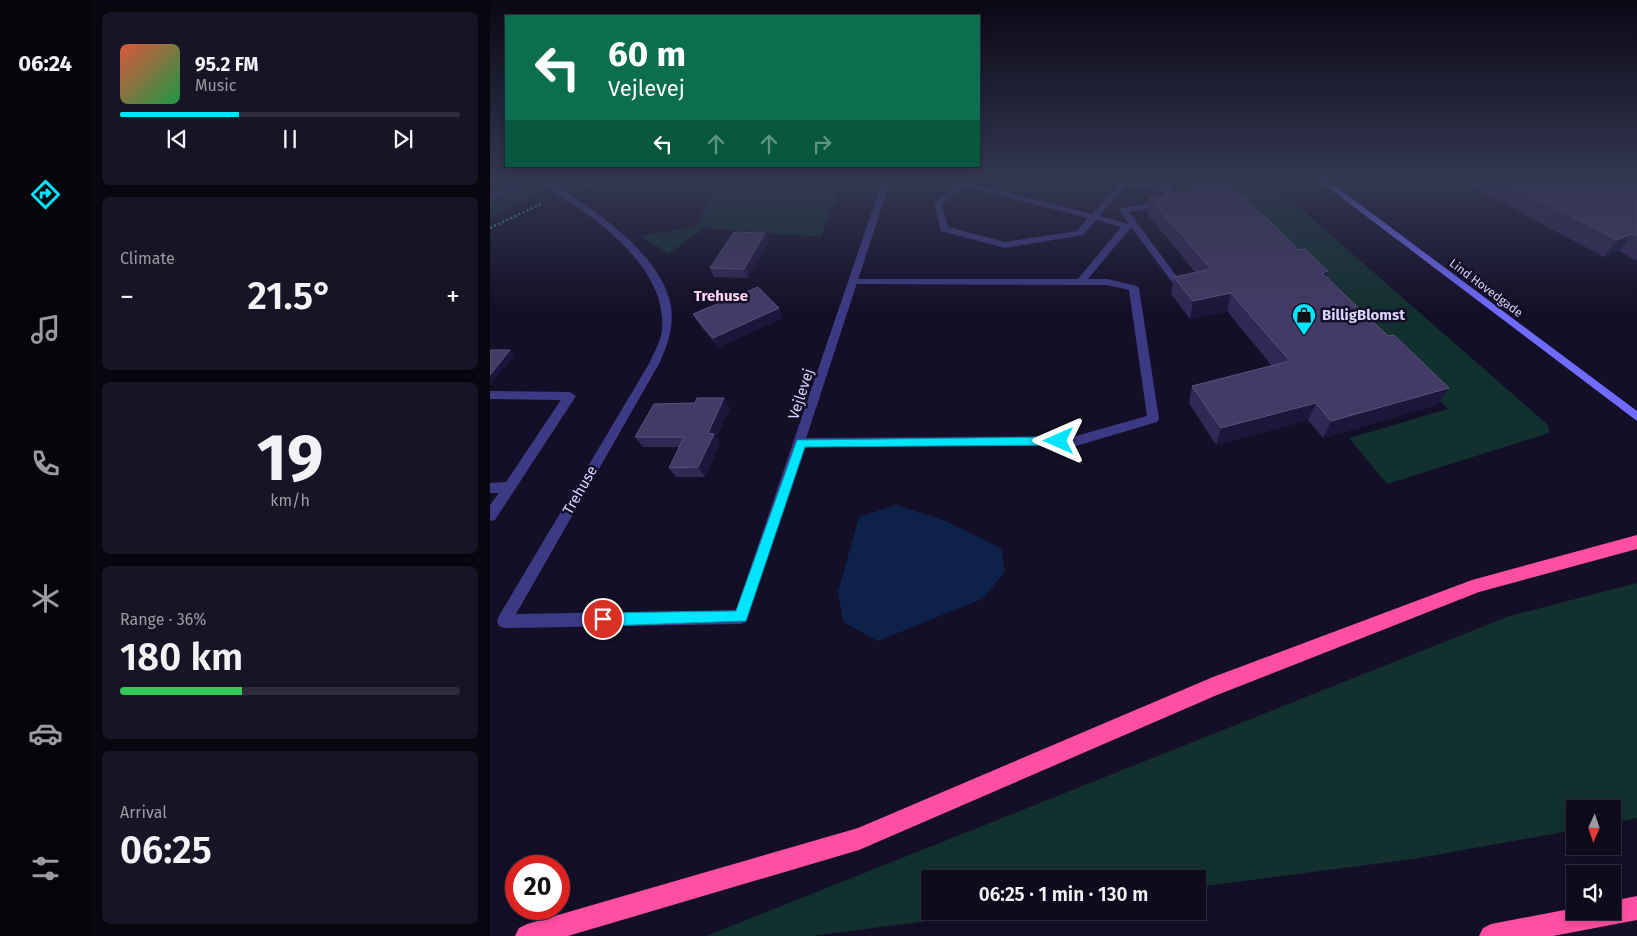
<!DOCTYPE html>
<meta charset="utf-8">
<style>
:root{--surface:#0e0b1c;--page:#171425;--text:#f1f3f6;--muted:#9b9ba3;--line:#2e2b3b;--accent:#00e5ff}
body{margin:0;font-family:"Fira Sans",sans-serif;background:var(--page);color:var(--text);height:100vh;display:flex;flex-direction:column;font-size:19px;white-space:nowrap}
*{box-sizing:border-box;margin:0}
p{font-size:16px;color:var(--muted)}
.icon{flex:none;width:28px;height:28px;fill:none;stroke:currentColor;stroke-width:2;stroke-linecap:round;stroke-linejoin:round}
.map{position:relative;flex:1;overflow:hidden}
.drawer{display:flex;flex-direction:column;gap:12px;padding:12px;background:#08060f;width:400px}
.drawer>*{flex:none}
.guide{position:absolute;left:15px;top:15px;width:475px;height:152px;border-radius:0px;box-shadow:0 2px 8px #0003,0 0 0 1px var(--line);background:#0b6e4f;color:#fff;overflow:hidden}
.needle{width:32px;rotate:183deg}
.controls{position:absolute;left:1076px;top:800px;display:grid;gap:10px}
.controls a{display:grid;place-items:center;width:55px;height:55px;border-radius:0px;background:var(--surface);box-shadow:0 2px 8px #0003,0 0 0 1px var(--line);font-size:25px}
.speed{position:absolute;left:15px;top:855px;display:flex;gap:10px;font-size:25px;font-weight:700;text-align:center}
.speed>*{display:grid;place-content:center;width:65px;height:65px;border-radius:50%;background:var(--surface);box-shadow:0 2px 8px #0003,0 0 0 1px var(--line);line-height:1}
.speed .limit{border:8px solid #d22;background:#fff;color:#111}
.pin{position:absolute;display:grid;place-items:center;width:42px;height:42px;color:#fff;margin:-21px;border:2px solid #fff;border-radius:50%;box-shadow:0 1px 5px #0007}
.me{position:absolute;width:55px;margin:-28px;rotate:270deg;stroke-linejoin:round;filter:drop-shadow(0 0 4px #0008)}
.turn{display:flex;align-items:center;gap:18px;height:105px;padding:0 20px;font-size:22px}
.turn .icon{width:65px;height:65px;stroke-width:2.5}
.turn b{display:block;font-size:35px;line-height:42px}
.lanes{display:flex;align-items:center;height:48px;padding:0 20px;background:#0003;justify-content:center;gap:25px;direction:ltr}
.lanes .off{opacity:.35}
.big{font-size:38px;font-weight:600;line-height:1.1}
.drawer .tile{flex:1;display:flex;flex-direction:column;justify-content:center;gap:8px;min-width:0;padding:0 18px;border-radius:8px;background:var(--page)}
.drawer .dial{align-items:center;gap:0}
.dial b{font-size:65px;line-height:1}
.song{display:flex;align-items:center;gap:15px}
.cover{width:60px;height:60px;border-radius:8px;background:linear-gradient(135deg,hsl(10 70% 55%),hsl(140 70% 35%))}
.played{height:5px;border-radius:2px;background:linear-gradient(90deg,var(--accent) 35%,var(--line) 35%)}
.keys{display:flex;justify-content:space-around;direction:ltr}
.heat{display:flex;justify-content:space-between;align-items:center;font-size:28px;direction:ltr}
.charge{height:8px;border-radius:4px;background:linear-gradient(90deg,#34c759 36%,var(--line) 0)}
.trip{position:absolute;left:431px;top:870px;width:285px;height:50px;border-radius:0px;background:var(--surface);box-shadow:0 2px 8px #0003,0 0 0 1px var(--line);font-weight:600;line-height:50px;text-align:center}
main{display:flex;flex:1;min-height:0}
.tabs{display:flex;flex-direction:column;width:90px;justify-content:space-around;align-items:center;background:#06040b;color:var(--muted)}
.tabs .icon{width:35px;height:35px}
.tabs .selected{color:var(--accent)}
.tabs b{font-size:22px;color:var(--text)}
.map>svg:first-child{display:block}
.green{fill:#12302f}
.water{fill:#0c2248}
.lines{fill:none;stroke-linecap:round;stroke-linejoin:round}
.path{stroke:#2fb8b0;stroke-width:2.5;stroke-dasharray:2 2.5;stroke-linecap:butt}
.service{fill:#3d3a85;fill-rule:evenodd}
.minor{fill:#3d3a85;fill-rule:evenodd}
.secondary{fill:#6f6bff;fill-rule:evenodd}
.motorway{fill:#ff4fa3;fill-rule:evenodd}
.wall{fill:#312854}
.shaded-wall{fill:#1d163a}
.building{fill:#433a66;stroke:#5a527e}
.route{fill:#00e5ff;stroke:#0095a6}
.labels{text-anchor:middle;stroke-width:5;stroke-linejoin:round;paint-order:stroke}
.far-street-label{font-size:12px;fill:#d9d4ff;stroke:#130f26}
.far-quarter-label{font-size:15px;font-weight:bold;fill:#ffd6f0;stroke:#130f26}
.poi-label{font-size:15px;font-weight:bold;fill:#d9d4ff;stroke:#130f26;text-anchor:start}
.street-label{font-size:15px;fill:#d9d4ff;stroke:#130f26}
</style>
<main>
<nav class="tabs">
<b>06:24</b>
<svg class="icon selected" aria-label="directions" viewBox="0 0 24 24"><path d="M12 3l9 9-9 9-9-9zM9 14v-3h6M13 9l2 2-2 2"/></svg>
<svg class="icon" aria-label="music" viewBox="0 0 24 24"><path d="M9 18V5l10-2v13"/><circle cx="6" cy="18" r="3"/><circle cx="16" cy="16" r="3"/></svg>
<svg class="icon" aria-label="phone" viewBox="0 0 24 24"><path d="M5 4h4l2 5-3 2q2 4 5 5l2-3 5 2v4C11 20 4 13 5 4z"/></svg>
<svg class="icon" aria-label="climate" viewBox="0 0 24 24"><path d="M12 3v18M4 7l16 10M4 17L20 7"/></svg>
<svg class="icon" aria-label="car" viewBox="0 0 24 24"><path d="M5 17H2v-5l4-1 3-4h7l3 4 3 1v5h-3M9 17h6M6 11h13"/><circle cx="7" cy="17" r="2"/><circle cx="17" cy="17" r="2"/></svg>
<svg class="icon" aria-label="filters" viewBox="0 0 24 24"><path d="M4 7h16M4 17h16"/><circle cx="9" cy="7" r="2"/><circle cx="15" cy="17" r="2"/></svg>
</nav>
<section class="drawer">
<div class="tile">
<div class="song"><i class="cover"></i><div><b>95.2 FM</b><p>Music</p></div></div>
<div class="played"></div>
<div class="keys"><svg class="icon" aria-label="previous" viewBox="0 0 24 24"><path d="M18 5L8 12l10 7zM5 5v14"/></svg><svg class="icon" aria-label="pause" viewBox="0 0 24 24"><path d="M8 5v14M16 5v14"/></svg><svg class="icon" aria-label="next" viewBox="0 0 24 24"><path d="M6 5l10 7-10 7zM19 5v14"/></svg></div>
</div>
<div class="tile"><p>Climate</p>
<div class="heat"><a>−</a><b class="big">21.5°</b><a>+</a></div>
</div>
<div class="tile dial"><b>19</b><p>km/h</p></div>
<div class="tile"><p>Range · 36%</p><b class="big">180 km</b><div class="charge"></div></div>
<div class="tile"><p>Arrival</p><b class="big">06:25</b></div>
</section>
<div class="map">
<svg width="1147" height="936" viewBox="0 0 1147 936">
<rect width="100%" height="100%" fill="#130f26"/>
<path class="green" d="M0,179H40L45,194L0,219Z
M306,179H354L331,237L214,228L179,254L150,236L206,226L223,191H299Z
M728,179H777L1059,426V433L897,484L859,438L958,409Z
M1147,583V818L1123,823L1122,809H1085V830L923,859L708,887V879H440V911H515L321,936H216L1019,616Z"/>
<path class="water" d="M406,505L453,520L511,548L515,572L492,599L388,641L353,622L348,592L369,517Z"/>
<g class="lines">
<path class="path" d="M94,186L112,179
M0,228L51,204"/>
<path class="service" d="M40,179H50L0,201V196Z
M472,179H481L478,182L602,214L630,183L620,179H642L641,181L674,188V179H682V201H676L675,193L637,185L609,216L639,224L629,210L630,208L678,201V205L639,212L691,282V286H685L641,227L598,279H617L647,286L649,288L669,419L667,422L586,446H307L305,443L307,440L311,438L586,436L657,416L639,290L617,285L361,284V280L364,279H588L631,227L606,220L593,235L515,248L451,231L444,203ZM474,186L598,218L587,231L515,242L458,227L452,204Z
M698,179H706L720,193V197H714Z
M0,391L80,392L86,396L5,520L0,521V505L9,493H0V483L16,482L71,400L0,399Z"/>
<path class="minor" d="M46,179C60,178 72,189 83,197C119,220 173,261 181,306C184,328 178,343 170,362L26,614L246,610L393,179H401L256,622L251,624L14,628L9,626L7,621L9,616L160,362C164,352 171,341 172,330C176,276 127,235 87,207C74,198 57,190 46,179Z"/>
<path class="secondary" d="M827,179H836L1147,411V421Z"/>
<path class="motorway" d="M1147,535V549L989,592L727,695L369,850L78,936H25L29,928L37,924L368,828L723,677L982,580Z
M1147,896V920L1063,936H989L993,928L1001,924L1085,908V911H1122V901Z"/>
</g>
<path class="wall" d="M967,179H1147V261L1129,251L1114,257Z
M660,198L836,277L898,336L959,388L947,405L833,438L818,420L726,445L699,403L702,386L782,366L737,311L700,319L681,294L684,277L705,272L658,215Z
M279,242L258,278L224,277L220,268Z
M289,308L293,318L228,347L209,324L203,314Z
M240,408L226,437L230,443L215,477H186L179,468L190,447H153L145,437Z"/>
<path class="shaded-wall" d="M275,233L279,242L258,278L254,269Z
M1142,234L1129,251L1114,257L1127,240Z
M838,271L832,289V273Z
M741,293L737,311L700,319L703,301Z
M289,308L293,318L228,347L223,338Z
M20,350L25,355L0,385V375Z
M959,388L947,405L833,438L841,421Z
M234,398L240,408L226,437L230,443L215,477L208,467L218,433Z
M826,403L818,420L726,445L731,428Z"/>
<path class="building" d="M1008,179H1147V236L1142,234L1127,240Z
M740,183L809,250L815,249L838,271L832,273L898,336L904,335L959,388L841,421L826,403L731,428L702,386L800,361L741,293L703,301L684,277L721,269L660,198Z
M244,232L275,233L254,269L220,268Z
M268,287L289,308L223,338L203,314Z
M0,350H20L0,375Z
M207,398H234L218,433L224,434L208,467L179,468L194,437H145L164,404L205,403Z"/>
<linearGradient id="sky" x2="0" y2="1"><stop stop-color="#0a0815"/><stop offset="0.58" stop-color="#333752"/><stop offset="1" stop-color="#333752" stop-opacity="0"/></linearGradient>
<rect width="1147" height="310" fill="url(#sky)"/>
<path class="route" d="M569,437L575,441L569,445L315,447L256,621L113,626L108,624L106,619L108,615L113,613L246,611L307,440Z"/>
<defs>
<g id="shop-pin" transform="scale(1.25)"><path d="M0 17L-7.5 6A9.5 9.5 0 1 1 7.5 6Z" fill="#00e5ff" stroke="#130f26"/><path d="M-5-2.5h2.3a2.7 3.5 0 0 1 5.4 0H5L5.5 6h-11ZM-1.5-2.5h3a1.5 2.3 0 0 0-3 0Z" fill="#111"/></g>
</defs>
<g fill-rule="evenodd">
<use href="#shop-pin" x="814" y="315"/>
</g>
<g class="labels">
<g class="far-street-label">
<text transform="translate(996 288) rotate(37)" y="4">Lind Hovedgade</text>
</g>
<g class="far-quarter-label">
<text x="231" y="301">Trehuse</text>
</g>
<g class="poi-label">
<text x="832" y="320">BilligBlomst</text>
</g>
<g class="street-label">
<text transform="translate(311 394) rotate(-72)" y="5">Vejlevej</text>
<text transform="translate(90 490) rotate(-60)" y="5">Trehuse</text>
</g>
</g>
</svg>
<div class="controls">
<a><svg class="needle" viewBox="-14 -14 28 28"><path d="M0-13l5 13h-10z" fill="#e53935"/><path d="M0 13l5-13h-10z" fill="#9b9ba3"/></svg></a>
<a><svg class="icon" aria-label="sound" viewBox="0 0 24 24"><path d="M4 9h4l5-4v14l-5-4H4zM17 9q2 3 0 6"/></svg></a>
</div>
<div class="speed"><div class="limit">20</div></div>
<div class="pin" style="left:113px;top:619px;background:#d93025"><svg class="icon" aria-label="arrive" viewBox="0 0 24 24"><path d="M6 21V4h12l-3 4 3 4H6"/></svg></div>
<svg class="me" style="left:569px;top:441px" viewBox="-20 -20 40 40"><path d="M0-17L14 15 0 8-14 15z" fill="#00e5ff" stroke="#fff" stroke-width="4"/></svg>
<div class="trip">06:25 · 1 min · 130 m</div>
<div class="guide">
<div class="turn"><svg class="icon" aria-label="left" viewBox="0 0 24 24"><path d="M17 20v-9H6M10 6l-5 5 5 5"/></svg><div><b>60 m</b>Vejlevej</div></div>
<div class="lanes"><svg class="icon" aria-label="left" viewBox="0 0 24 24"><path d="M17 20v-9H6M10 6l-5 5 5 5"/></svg><svg class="icon off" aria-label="ahead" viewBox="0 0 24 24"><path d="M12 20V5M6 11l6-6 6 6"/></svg><svg class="icon off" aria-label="ahead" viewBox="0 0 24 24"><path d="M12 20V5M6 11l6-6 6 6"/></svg><svg class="icon off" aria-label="right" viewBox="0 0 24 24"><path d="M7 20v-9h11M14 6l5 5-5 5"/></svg></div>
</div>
</div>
</main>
